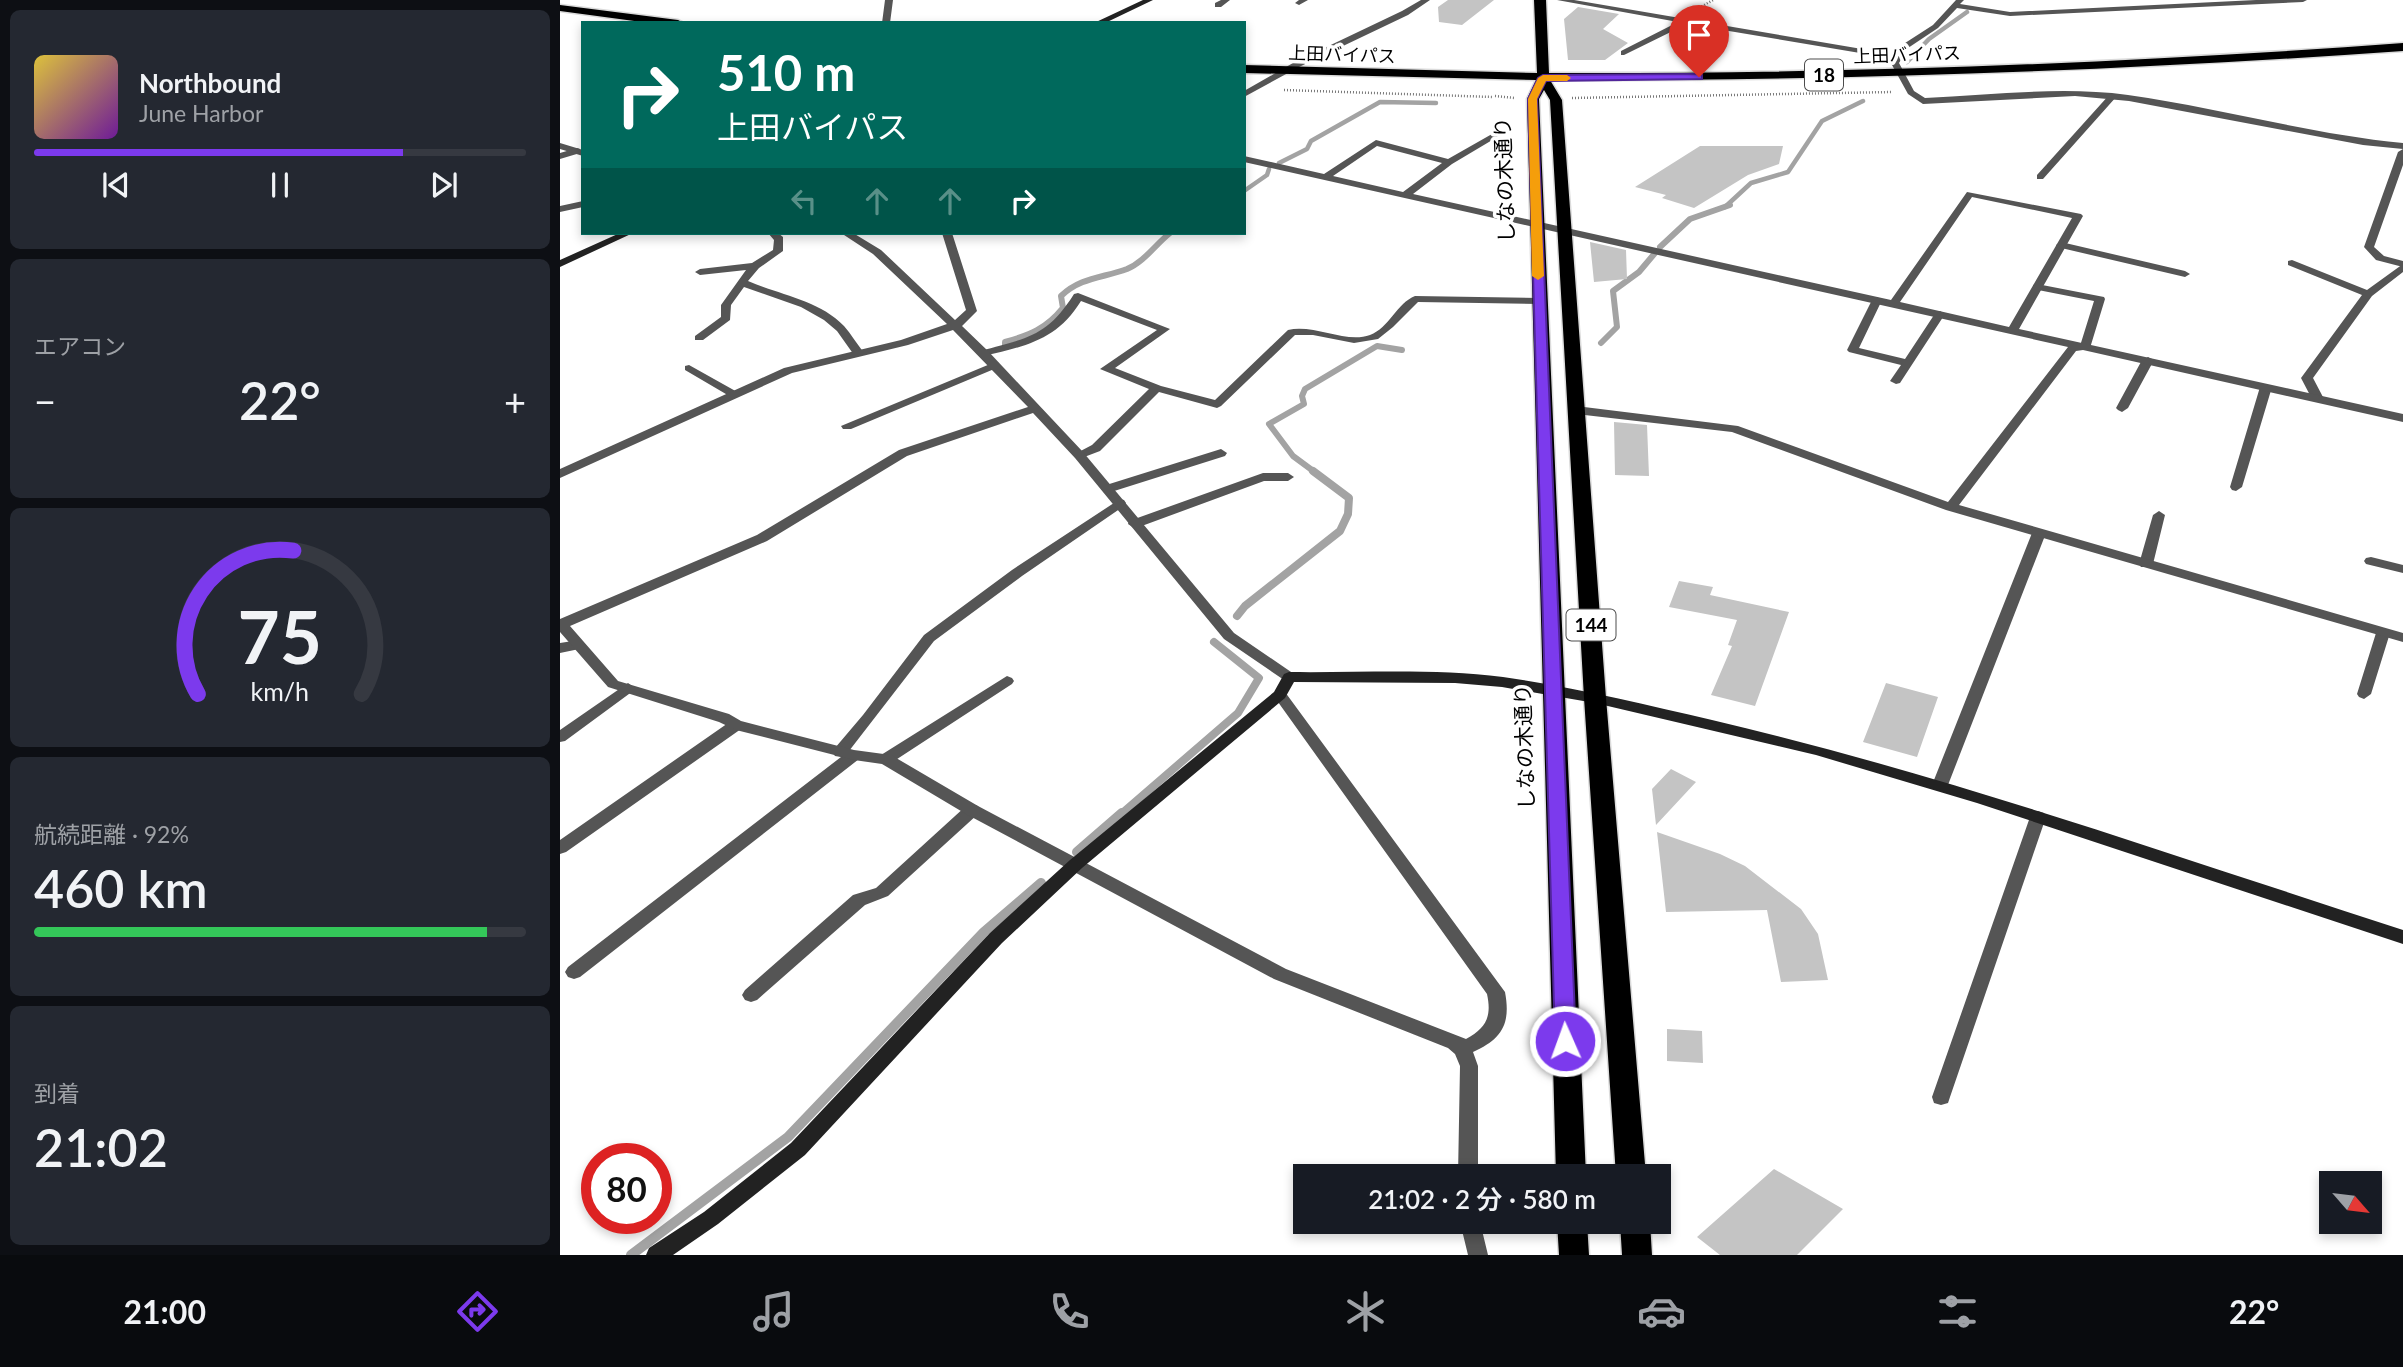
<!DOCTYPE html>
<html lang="ja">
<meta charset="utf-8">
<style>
:root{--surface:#171b24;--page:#242831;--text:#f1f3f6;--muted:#9ea1a6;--line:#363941;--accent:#7c3aed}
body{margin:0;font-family:Lato,"Noto Sans JP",sans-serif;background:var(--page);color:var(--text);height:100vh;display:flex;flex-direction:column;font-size:26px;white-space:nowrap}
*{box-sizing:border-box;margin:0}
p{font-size:23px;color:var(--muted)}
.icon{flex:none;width:38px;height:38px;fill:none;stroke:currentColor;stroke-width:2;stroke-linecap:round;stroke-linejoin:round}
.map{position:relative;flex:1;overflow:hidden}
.drawer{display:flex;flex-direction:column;gap:10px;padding:10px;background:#0d0f14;width:560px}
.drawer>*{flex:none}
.top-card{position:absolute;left:21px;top:21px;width:665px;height:214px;border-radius:0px;box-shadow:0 4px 10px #0003;background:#00695c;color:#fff;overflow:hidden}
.needle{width:46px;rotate:118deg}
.tools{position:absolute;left:1759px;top:1171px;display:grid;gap:14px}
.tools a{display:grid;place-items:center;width:63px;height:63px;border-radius:0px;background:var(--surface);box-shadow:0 4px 10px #0003;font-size:35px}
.speed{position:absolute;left:21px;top:1143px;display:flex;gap:14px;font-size:35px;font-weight:700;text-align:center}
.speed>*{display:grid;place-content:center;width:91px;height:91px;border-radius:50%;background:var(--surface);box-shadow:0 4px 10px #0003;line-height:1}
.speed .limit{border:10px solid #d22;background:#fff;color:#111}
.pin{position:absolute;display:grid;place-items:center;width:60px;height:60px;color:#fff;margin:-72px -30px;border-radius:50% 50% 50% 0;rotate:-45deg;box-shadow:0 0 7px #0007}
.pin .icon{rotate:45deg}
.me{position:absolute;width:77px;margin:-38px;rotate:358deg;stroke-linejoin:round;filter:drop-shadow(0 0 5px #0008)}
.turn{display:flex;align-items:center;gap:24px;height:147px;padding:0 21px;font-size:32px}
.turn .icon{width:91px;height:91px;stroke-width:2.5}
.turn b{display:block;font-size:49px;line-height:60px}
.lanes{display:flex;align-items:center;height:66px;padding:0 21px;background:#0003;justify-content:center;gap:35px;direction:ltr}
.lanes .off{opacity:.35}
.big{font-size:52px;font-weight:600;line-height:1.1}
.drawer .card{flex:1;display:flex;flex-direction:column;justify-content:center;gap:10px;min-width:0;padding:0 24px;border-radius:10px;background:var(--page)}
.drawer .dial{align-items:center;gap:0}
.dial svg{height:182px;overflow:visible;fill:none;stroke:var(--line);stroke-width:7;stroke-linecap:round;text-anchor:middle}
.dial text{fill:var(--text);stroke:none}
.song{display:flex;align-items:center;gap:21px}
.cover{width:84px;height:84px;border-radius:10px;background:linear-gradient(135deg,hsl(50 70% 55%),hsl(280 70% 35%))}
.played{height:7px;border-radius:4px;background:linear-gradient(90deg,var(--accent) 75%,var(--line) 75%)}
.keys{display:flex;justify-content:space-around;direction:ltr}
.heat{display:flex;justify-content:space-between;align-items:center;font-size:38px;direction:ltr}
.charge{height:10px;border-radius:5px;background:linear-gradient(90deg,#34c759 92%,var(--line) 0)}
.trip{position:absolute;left:733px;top:1164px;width:378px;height:70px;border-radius:0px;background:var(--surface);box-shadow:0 4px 10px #0003;font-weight:600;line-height:70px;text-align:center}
.dock{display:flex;height:112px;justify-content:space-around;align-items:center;background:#090b0e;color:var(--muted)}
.dock .icon{width:49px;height:49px}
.dock .selected{color:var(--accent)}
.dock b{font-size:32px;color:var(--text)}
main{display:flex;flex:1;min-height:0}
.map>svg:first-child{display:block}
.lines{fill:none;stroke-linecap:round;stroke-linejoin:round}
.stream-far3{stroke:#a3a3a3;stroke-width:4.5}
.stream-far2{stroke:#a3a3a3;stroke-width:6}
.stream-far1{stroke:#a3a3a3;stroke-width:8}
.stream{stroke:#a3a3a3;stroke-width:10}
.building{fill:#c4c4c4}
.highway-casing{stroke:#dbdbdb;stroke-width:3}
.path{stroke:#777;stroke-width:2.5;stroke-dasharray:1 2;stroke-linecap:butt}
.lane{fill:#555;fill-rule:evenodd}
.street{fill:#555;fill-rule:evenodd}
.secondary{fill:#222;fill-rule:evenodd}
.highway{fill:#000;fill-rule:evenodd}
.route{fill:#7c3aed;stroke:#51269a;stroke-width:2}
.slow{fill:#f59e0b}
.labels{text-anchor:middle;stroke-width:7;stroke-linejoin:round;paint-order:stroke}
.far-street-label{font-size:18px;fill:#000;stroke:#fff}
.shield{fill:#fff;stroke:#4c4c4c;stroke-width:2}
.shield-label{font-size:19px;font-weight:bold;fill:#000}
.street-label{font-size:21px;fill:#000;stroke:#fff}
</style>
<main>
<section class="drawer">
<div class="card">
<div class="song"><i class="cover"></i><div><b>Northbound</b><p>June Harbor</p></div></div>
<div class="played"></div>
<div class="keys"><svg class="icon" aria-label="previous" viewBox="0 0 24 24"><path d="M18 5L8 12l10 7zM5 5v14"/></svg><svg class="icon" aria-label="pause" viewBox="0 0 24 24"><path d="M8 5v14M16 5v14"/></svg><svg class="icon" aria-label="next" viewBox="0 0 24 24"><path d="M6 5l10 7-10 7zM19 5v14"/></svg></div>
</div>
<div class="card"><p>エアコン</p>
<div class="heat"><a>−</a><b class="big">22°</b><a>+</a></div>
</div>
<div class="card dial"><svg viewBox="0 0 100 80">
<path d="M14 69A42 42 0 1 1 86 69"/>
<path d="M14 69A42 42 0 0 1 56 6" stroke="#7c3aed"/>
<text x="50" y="56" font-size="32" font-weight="700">75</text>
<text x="50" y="72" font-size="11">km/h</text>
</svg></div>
<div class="card"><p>航続距離 · 92%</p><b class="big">460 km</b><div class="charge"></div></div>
<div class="card"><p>到着</p><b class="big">21:02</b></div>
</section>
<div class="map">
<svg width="1843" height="1255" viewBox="0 0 1843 1255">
<rect width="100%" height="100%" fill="#fff"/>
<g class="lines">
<path class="stream-far3" d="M1347,62L1369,39L1407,12
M719,163L747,149L751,141L820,102L876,103
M684,191L707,175L709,169
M1165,207L1191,183L1228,172L1262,121L1303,101"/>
<path class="stream-far2" d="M1100,247L1130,219L1170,205
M1041,343L1057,327L1053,291L1079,272L1095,253
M445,345V342C470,335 486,329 503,308L501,296C521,277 543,278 567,269C584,262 596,244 610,233
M756,473L733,456L709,424L744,404L742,396L745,389L817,346L842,350"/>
<path class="stream-far1" d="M677,616L685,606L780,531L788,514L789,498L753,471
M560,815L678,713L699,678L654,642"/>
<path class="stream" d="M517,852L562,813
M71,1255L228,1137L424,932L481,883"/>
</g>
<path class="building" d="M888,0H934L902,25L879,22L878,7Z
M1018,7L1059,14L1043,29L1068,43L1045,60H1008L1004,19Z
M1140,146H1223L1219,164L1188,175L1134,208L1102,198L1106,195L1075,187Z
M1030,242L1066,250L1067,279L1034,282Z
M1054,422L1087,425L1089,476L1055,475Z
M1119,581L1153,587L1150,595L1229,612L1195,706L1151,695L1172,646L1168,645L1177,620L1109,607Z
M1326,683L1378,697L1357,757L1303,742Z
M1111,769L1136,782L1096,825L1092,789Z
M1097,832L1160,854L1185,866L1241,909L1258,934L1268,980L1221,982L1207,910L1106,912Z
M1107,1029L1142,1031L1143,1063L1107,1061Z
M1214,1169L1283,1209L1237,1255H1160L1137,1237Z"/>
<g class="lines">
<g class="highway-casing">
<path id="highway" d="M974,0H986L989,73C1274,74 1558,64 1843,43V51C1559,71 1275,81 990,80L1002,100L1046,698L1086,1176H1056L1024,698L990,100L984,90L979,99L1026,1176H996L967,99L976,80L684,73V65L977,73Z
M0,5L118,20L124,23H89L0,11Z
M997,1222H1027L1029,1255H999Z
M1060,1222H1090L1092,1255H1062Z"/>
</g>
<path class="path" d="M1139,8L1153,0
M724,90L933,97
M935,96L955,98
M1012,98L1332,92"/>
<path class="lane" d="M1550,94L1557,96L1483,179H1477V175Z
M17,148L20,149V153L0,159V153Z
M208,233H218L223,237V251L199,268L188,281C220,295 259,300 284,326C291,334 297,344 304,353L302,355H294L277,331L264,320L241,307L184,287L171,305L170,320L143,340H135V336L161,317V305L186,270L140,275L135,272L140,269L192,263L213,250L214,240Z
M1501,242L1625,271L1630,274L1625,277L1497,247L1496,245Z
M1732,260L1807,290L1843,264V272L1812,296L1753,378L1764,399L1758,402L1752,399L1741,378L1802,295L1728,265V261Z
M1477,284L1544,297L1545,299L1530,348L1526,349L1520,346L1534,301L1473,289V285Z
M518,293L610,329L555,368L601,386L655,400L728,330C755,324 786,344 810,335C829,328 837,303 855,296L979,298L984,301L979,304L858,302L833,327L818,339L794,343L753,335H735L661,406L657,408L599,392L540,451L519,459L513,455L532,445L589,389L540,369L597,330L521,301C497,340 466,346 424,356L418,353L420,351C467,338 487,337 514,294Z
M1317,297L1322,300L1299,348L1345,359L1376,312L1380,311L1385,314L1340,383L1336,384L1330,381L1341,365L1289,352L1287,350L1312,300Z
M1588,357L1594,360L1568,408L1562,412L1558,410L1556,408L1582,360Z
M435,362L439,363V367L291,429H283L281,426Z
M129,365L179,393L181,395L175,398L171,397L125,370V366Z
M1706,384L1712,387L1682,487L1676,491L1672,490L1670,487L1700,387Z
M661,449L667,453L665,456L551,492L547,493L541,489L543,486Z
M703,473H728L734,477L728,481H704L579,527L574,528L568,524L569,521Z
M560,499L564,500L566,503L564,506L462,576L374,641L289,751H299L302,755L299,759L20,977L14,979L8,977L5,972L8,967L281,757L275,756L272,752L275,748L303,715L364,635L452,570Z
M1599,511L1605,515L1593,564L1591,567H1581L1579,564L1593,515Z
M1479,529L1486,533L1388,785L1386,789H1374L1372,785L1472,533Z
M1811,557L1843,565V573L1806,564L1804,561L1806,558Z
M1823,629L1830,633L1811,694L1804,699L1799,697L1797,694L1816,633Z
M19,640L26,645L24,648L0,653V643Z
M447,676L452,678L454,681L452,684L331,763H321L318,759L321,755Z
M68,683L75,688L73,691L5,741L0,742V730Z
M176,720L184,725L181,729L6,852L0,854V840L171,721Z
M412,804L418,806L420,810L418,814L328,896L305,905L197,1000L191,1002L185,1000L182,995L185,990L293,895L316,888L406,806Z
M1478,811L1484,813L1486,817L1390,1097L1388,1103L1381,1105L1374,1103L1372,1097L1470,817L1472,813Z"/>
<path class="street" d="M325,0H333L330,23H322Z
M661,0H670L661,7H655V3Z
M739,0H748L739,5L735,3Z
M861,0H870L848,15L739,67L684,97V91L733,63L842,11Z
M997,0H1014L1302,49L1332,59L1342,45L1373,25L1396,0H1404L1400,4L1450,12L1696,0H1747L1743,2L1450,16L1397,8L1378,28L1348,48L1339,63L1354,91L1365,98C1432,95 1501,86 1568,95C1660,108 1750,134 1843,143V149L1803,145L1569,101L1515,96L1363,104L1348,94L1332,65L1300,53L1127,24L1064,55H1061V51L1118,22Z
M932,134L939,136L892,164L853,194L1331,300L1407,192L1521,214L1523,216L1459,329L1843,414V422L1523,350L1516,351L1399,505L1843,633V642L1386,510L1172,432L1016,414L1010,410L1016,406L1178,426L1388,502L1508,347L684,162V156L764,174L816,140L888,159ZM817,146L882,163L843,192L773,176ZM1412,197L1512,218L1449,327L1340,302Z
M0,143L23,150V156L0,149Z
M1843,149V165L1814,247L1824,256L1843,261V267L1816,260L1804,247L1838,152Z
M23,201V207L0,212V206Z
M281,233H293L321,250L395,320L406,310L382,233H392L417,311L402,326L428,351L523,452L674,633L734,674L736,677L734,680H724L664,639L515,458L473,413L347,456L207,541L10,626L58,681L169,714L181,721L294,750L331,755L418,806L726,969L906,1039C926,1028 932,1017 927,994L713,695L720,690L725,692L945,992C951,1024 942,1039 913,1052L918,1066V1176H898L900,1066L895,1054L888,1048L714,979L406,814L322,764L294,760L176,730L159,722L48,687L0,632V619L197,535L339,450L468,407L393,330L348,345L232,373L0,478V469L224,368L341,340L387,324L313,254Z
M900,1222H920L928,1255H908Z"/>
<path class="secondary" d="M583,0H593L545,23H534Z
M60,233H73L0,267V260Z
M729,672C800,673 873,668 943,677C1013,687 1083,704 1152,720C1387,775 1614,856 1843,930V944L1417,803L1256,755L1035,703L942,687L895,683L734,682L725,698L522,868L442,943L245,1155L158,1224L113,1255H86L89,1248L144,1212L231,1143L430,933L510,860L714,692L724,674Z"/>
<use href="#highway" class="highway"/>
</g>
<path class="route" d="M1139,74L1142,75V79L986,81L977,99L1016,1041L1013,1047L1005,1050L998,1047L995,1041L968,99L978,78L983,75Z"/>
<path class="slow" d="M983,75H1007L1011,78L1007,81H986L977,99L984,276L978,280L972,276L968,99L978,78Z"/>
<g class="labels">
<g class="far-street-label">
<text transform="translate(782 55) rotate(2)" y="6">上田バイパス</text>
<text transform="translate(1347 55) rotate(-2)" y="6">上田バイパス</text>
</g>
<g class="shield">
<rect x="1245" y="59.5" width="38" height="31" rx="5"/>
<rect x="1006.5" y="609.5" width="49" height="31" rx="5"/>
</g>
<g class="shield-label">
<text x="1264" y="82">18</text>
<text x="1031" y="632">144</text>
</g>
<g class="street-label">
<text transform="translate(945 180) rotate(-92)" y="7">しなの木通り</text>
<text transform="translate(965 747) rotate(-92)" y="7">しなの木通り</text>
</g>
</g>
</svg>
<div class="tools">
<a><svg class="needle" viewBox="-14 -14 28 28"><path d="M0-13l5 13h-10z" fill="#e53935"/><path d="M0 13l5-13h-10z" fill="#9ea1a6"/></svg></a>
</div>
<div class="speed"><div class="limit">80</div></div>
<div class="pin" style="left:1139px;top:77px;background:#d93025"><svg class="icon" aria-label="arrive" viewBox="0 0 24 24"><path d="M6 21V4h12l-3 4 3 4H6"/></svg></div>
<svg class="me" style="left:1005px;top:1041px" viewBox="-20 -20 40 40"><circle r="17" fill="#7c3aed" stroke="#fff" stroke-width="3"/><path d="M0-11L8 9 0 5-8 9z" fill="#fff"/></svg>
<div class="trip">21:02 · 2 分 · 580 m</div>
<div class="top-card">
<div class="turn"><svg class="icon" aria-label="right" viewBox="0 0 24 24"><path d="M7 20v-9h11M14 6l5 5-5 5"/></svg><div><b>510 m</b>上田バイパス</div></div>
<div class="lanes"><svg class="icon off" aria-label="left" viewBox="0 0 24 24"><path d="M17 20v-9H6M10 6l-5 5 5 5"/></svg><svg class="icon off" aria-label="ahead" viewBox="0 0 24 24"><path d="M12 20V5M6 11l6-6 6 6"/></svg><svg class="icon off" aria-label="ahead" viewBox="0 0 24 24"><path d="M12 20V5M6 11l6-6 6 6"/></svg><svg class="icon" aria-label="right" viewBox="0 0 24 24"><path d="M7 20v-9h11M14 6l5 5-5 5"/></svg></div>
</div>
</div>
</main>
<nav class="dock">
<b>21:00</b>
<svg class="icon selected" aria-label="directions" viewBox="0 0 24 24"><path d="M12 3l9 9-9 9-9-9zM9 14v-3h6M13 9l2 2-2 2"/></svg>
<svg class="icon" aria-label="music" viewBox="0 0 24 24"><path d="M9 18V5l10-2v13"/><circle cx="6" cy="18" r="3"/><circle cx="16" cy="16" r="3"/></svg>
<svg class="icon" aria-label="phone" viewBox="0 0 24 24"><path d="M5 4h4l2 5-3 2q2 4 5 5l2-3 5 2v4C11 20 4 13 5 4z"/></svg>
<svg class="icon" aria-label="climate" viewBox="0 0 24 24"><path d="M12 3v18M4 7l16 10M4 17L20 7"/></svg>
<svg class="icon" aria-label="car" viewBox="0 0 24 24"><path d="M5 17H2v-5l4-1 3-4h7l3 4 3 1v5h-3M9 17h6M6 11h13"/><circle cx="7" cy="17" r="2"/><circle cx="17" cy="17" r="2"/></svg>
<svg class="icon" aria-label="filters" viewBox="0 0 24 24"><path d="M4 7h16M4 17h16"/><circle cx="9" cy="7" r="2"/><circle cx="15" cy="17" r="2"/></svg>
<b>22°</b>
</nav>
